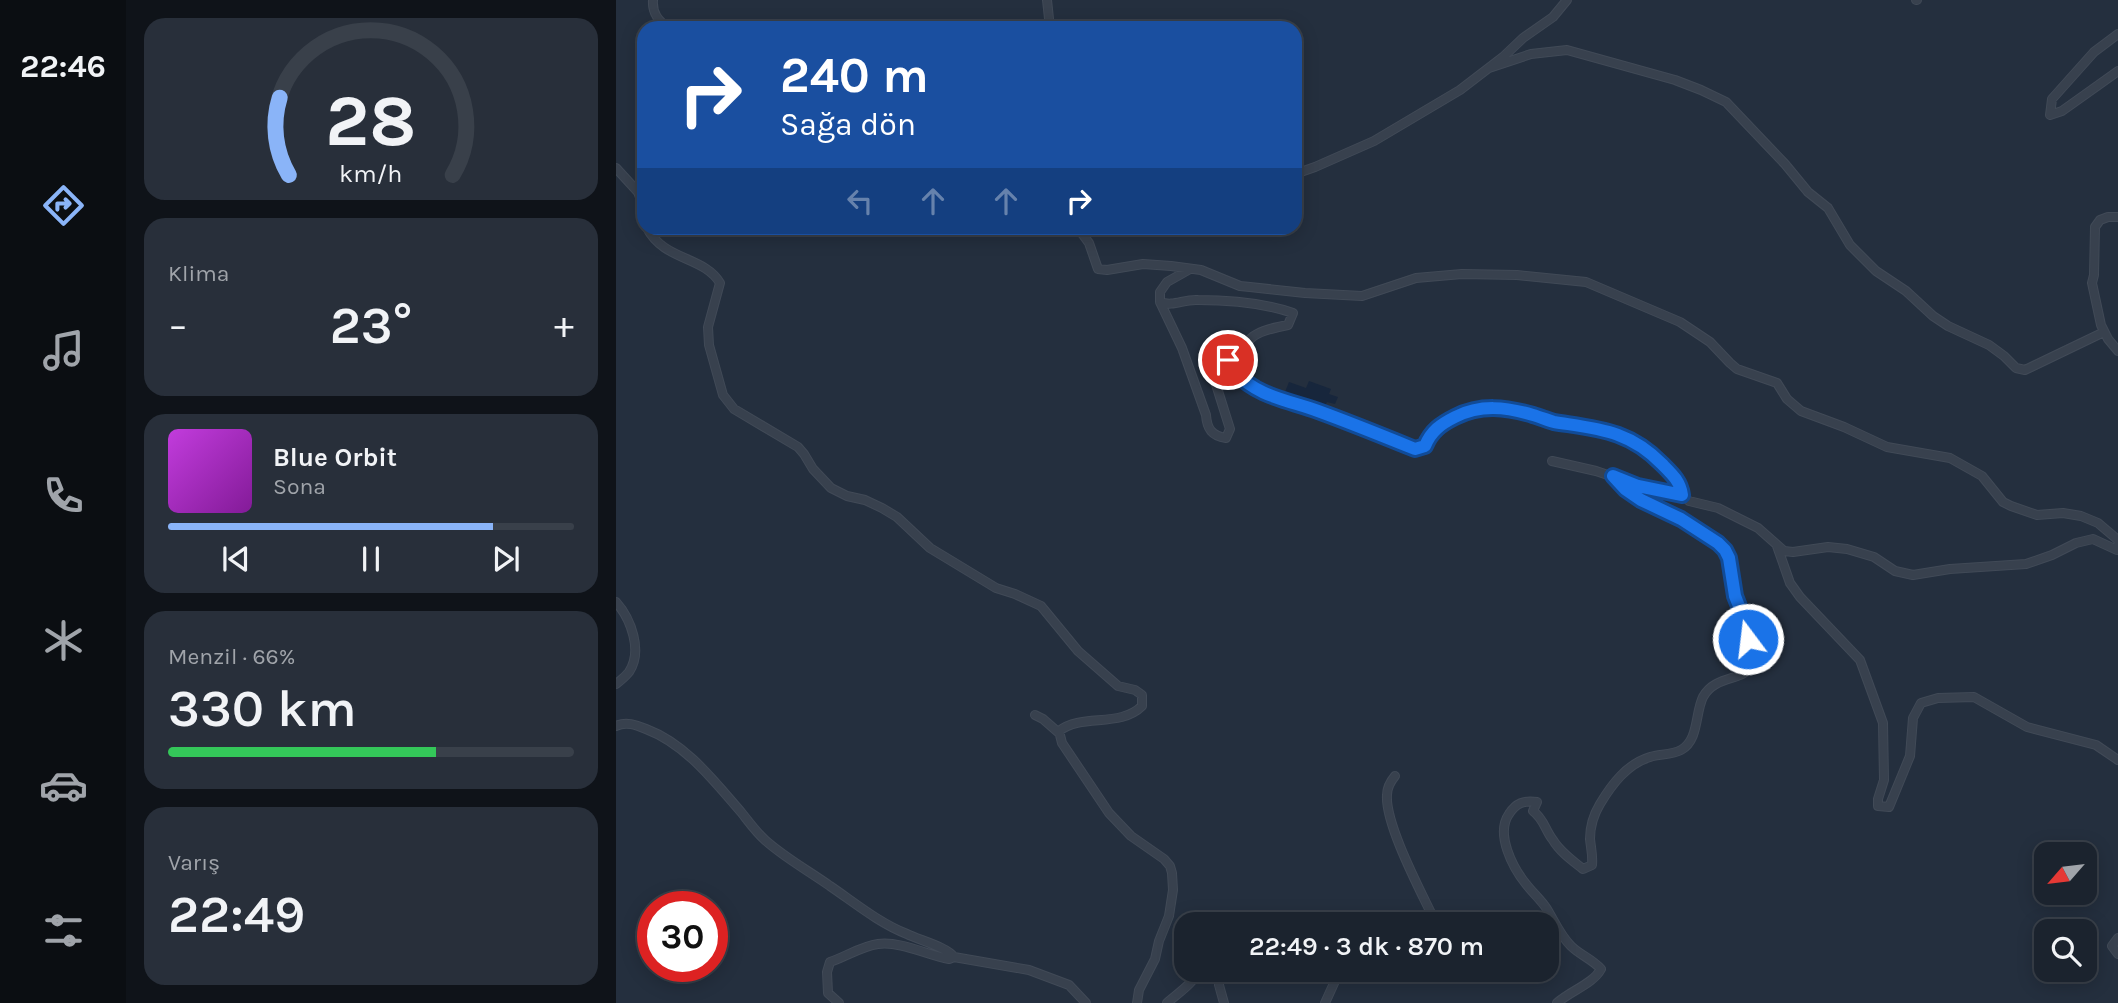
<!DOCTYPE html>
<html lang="tr">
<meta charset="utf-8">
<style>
:root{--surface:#1b232e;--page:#282f3a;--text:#f1f3f6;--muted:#a0a4aa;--line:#39404a;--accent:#8ab4f8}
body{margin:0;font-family:Karla,sans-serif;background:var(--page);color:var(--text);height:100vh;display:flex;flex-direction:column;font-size:26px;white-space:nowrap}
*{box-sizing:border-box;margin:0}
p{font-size:23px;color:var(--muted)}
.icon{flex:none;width:38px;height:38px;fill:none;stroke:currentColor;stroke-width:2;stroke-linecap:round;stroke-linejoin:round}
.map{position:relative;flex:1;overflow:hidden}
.details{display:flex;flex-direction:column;gap:18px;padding:18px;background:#0f1319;width:490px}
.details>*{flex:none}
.top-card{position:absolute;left:21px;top:21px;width:665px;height:214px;border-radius:21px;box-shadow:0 4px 18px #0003,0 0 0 2px var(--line);background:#1a4fa0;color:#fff;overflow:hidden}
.needle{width:46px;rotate:242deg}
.buttons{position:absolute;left:1418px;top:842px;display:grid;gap:14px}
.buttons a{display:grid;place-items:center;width:63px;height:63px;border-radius:14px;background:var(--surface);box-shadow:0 4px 18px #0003,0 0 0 2px var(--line);font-size:35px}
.speed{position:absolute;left:21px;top:891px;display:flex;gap:14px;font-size:35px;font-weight:700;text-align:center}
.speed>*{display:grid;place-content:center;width:91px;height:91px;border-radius:50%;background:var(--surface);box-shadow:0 4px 18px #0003,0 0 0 2px var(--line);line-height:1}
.speed .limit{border:10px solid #d22;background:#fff;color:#111}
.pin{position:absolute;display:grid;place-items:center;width:60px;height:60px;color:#fff;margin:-30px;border:4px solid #fff;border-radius:50%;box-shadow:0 2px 7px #0007}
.me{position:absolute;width:77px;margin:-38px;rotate:345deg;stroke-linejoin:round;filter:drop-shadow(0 0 5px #0008)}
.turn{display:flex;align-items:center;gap:24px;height:147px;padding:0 28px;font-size:32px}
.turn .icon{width:91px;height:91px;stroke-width:2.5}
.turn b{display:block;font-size:49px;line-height:60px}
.lanes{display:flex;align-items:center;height:66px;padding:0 28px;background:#0003;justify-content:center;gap:35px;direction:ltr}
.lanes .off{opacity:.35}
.big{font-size:52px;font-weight:600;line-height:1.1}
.details .card{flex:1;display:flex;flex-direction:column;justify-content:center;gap:10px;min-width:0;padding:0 24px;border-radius:21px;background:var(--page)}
.details .dial{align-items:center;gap:0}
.dial svg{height:182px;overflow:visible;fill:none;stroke:var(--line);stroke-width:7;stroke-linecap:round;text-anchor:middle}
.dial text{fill:var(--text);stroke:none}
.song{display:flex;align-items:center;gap:21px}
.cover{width:84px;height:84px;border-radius:10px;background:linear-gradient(135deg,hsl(290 70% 55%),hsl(290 70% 35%))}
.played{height:7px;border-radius:4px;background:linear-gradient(90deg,var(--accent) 80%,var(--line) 80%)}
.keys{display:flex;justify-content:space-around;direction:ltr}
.heat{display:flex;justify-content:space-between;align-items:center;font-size:38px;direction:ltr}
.charge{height:10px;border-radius:5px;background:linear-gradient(90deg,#34c759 66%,var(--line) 0)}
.trip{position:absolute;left:558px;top:912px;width:385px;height:70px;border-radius:21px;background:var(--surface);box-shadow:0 4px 18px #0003,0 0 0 2px var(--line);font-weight:600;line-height:70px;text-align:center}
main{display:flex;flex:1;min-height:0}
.tab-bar{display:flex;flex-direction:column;width:126px;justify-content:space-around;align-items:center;background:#0b0e12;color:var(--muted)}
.tab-bar .icon{width:49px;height:49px}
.tab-bar .on{color:var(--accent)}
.tab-bar b{font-size:32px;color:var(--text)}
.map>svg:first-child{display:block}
.water{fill:#17263c}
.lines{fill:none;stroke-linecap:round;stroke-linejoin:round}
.minor-casing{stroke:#414a57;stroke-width:10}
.minor{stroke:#38414e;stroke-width:8}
.route-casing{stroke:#114b97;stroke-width:18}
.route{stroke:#1a73e8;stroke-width:12}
</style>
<main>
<nav class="tab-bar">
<b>22:46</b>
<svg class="icon on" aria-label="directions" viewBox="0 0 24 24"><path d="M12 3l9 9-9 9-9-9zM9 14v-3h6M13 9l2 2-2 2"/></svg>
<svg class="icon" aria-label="music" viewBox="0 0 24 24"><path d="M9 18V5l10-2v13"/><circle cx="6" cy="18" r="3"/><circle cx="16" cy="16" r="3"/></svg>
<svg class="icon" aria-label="phone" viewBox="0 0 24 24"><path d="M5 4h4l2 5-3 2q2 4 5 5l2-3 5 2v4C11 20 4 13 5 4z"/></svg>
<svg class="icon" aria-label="climate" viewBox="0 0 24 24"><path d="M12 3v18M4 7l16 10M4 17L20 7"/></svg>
<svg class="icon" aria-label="car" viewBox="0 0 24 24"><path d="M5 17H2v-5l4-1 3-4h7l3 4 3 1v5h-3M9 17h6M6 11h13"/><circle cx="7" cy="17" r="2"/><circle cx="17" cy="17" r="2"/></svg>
<svg class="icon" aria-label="filters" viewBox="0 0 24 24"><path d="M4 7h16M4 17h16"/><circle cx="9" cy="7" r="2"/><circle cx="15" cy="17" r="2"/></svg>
</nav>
<section class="details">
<div class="card dial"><svg viewBox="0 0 100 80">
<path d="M14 69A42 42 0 1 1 86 69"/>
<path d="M14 69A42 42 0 0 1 10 35" stroke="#8ab4f8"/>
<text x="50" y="56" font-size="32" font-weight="700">28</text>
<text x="50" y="72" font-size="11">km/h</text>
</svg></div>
<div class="card"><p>Klima</p>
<div class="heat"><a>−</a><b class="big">23°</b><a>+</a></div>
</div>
<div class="card">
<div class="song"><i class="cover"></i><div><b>Blue Orbit</b><p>Sona</p></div></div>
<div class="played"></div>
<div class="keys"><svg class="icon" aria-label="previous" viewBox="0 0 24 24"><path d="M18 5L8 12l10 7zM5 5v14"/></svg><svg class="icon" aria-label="pause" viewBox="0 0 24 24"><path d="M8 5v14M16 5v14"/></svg><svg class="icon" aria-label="next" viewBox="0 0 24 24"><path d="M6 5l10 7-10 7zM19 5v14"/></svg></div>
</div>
<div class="card"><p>Menzil · 66%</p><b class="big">330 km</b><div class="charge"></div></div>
<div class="card"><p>Varış</p><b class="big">22:49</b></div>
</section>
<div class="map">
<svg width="1502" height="1003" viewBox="0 0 1502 1003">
<rect width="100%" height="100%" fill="#242f3e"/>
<path class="water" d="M693,381L715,389L713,394L722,397L719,404L711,402L709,406L669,392L673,382L690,388Z"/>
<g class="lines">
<g class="minor-casing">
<path id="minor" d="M37,0C36,13 42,21 53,28
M431,0L434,28
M1300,0H1301
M1502,34L1478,52L1436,99L1434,115L1446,111L1502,71
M873,68L915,54L951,50L1059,80L1085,90L1110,102L1169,164L1192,192L1212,208L1234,245L1260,271L1290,291L1317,316L1332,326L1373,345L1388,356L1400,368L1409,370L1488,332
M0,168L22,192L28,208
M679,174L699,167L758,141L844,90L887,57L907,38L937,17L951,0
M1502,217H1492L1484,220L1479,227L1478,275L1476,283L1485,325L1492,339L1502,351
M31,228C48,261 88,256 104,283L92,327L93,345L107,395L118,409L182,447L188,454L197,469L215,488L231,496L249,500L266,508L281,517L314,548L380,588L399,594L425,606L462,651L502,686L519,690L526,695V706C504,728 466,713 443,731L446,743L493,813L515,836L548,859L554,866L556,873L557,890L553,916L543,941L539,959L523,990L521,1003
M462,228L473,243L482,269L491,270L527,264L555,266L585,270L624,286L634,287L689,293L746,296L800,278L846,274L901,275L970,282L1064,322L1094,342L1114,363L1121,369L1161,383L1171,399L1185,411L1228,427L1271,447L1334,458L1366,476L1387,502L1395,506L1421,515L1447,513L1465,516L1482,523L1502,540
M574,269L551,282L544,292V302L566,348L590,415C591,429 596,436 610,438L614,429L598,378L597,369L604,363L612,360L619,366V372L632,385L657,398L687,406L782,441L799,449L809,446C823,412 864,404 896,410C911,412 924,419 938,422C981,428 1014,431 1046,464C1056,474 1064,481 1066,495L1073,501L1102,508L1142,528L1168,551L1177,552L1212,547L1231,549L1258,557L1279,571L1297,575L1334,569L1410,564L1436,555L1460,543L1477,539L1501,550L1502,545
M544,302C558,307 567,299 582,300C612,300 648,303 677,313L672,325C641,331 629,335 619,366
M936,461L980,471L1030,488L1066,495
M1161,546L1174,583L1184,597L1244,660L1267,723L1268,780L1262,799V806L1273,807L1294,756L1297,718L1305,703L1322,698L1358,697L1411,727L1480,745L1502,760
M0,602C15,619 27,651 13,672C9,677 4,681 0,684
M419,715L427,719L443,733
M0,726C10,721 20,725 30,729C70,744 98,781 125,812C133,822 140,832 149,840C169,858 193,871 214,886C239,903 263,923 291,934C303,940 331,947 338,957L333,959C311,955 285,941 262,944C246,946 229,957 214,962L211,972L212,993L223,1003
M779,776C774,782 771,787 771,795C769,823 802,886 815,913V922L812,924
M1502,938L1496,946L1502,954
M338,957L413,970L453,985L470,1003
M604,970L603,985L608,1003
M551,1003C562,993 577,984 583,970
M709,1003L724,970
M941,1003C954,991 977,984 985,969C976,959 964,955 955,946C944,935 939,922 931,909C925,900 917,893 910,884C897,868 879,834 893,814C900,803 908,800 921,802L917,811C928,819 929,830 937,840C944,852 957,861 967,869L976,865C977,856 975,849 974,839C974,827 978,814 984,804C996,784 1011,764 1034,757C1043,754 1056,755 1065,750C1083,740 1079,713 1087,697C1099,675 1127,681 1134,667C1137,659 1132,628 1129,620C1126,611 1121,604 1119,595C1116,580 1117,561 1108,549C1102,542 1094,538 1086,533C1075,525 1063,516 1050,511C1029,502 1012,494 997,476"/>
</g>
<use href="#minor" class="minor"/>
</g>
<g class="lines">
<g class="route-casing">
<path id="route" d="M612,360L619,366V372C642,397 672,400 702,411C735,423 767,436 799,449L809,446C815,431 825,424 839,417C865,404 890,407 917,415C924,417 931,420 938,422C982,429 1013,430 1046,464C1056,474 1064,481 1066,495L1022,486L997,476L1009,489L1025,500L1065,519L1102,543L1109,550L1113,558L1119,596L1132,629V639"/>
</g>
<use href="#route" class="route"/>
</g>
</svg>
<div class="buttons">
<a><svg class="needle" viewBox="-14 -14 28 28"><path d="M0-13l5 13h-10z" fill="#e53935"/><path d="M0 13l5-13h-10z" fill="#a0a4aa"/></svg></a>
<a><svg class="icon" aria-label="search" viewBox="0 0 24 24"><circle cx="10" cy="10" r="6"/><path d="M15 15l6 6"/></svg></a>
</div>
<div class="speed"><div class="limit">30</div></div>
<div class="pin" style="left:612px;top:360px;background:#d93025"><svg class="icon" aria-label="arrive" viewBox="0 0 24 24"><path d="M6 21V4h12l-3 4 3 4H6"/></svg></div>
<svg class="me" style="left:1132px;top:639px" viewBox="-20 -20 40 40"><circle r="17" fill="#1a73e8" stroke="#fff" stroke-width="3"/><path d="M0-11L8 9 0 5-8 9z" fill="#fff"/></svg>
<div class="trip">22:49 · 3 dk · 870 m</div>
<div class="top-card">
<div class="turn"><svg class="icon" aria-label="right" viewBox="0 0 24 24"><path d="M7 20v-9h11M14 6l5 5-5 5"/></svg><div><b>240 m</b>Sağa dön</div></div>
<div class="lanes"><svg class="icon off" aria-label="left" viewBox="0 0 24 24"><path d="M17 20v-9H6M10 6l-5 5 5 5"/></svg><svg class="icon off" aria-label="ahead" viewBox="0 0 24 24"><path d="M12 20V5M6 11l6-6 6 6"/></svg><svg class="icon off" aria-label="ahead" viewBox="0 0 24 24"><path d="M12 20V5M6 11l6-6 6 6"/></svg><svg class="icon" aria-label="right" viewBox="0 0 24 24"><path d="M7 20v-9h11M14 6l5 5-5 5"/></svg></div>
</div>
</div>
</main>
